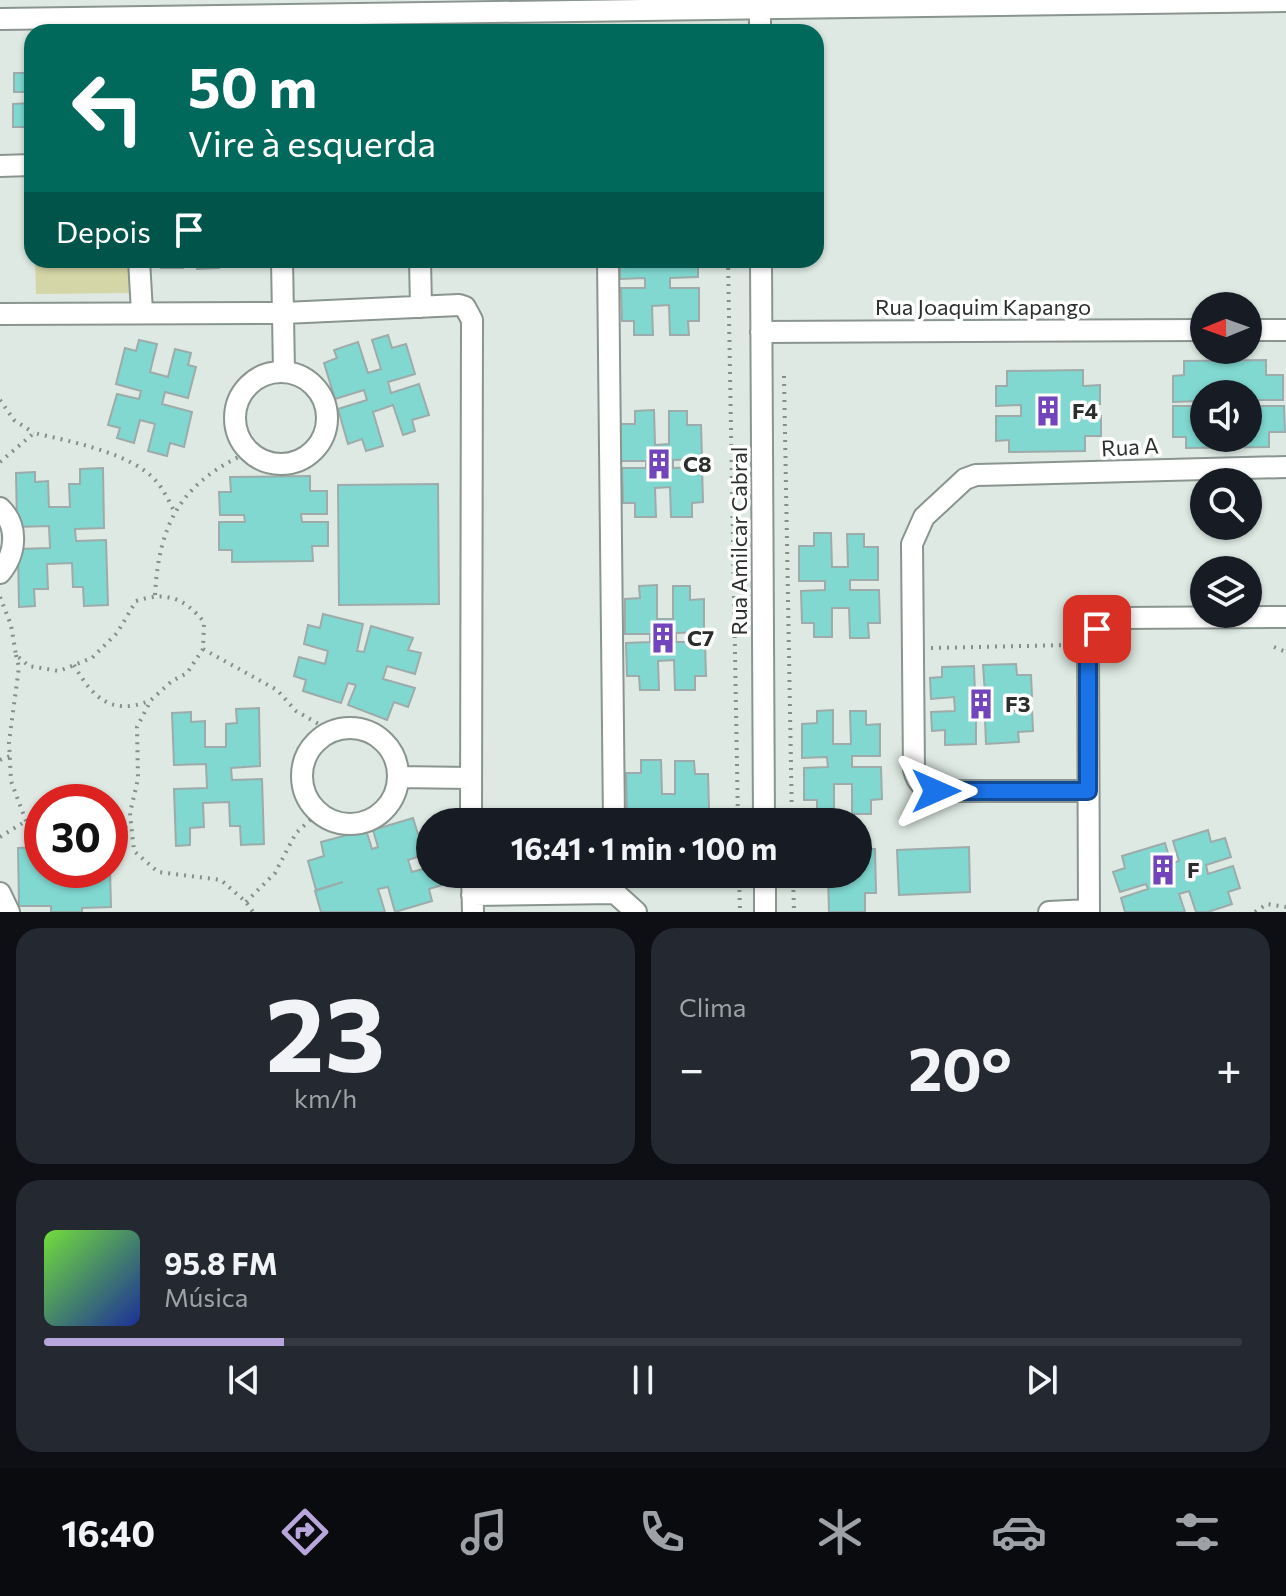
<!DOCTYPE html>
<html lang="pt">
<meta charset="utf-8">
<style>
:root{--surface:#171b24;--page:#242831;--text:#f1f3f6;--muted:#9ea1a6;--line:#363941;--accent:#b8a5dc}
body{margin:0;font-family:Commissioner,sans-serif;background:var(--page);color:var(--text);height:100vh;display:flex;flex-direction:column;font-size:30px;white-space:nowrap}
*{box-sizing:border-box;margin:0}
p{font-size:26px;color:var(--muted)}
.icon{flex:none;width:44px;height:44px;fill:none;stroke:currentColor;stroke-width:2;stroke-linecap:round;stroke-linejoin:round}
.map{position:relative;height:912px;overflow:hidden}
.drawer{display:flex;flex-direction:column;gap:16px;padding:16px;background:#0d0f14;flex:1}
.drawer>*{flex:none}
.guide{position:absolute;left:24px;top:24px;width:800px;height:244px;border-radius:24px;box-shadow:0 2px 6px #0004;background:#00695c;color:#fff;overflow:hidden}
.needle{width:52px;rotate:269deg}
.fabs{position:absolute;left:1190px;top:292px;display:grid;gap:16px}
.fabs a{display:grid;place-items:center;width:72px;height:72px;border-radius:50%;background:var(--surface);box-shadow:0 2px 6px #0004;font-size:40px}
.speed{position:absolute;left:24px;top:784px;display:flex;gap:16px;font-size:40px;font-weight:700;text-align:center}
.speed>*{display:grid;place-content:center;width:104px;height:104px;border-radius:50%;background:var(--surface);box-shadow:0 2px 6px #0004;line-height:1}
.speed .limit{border:12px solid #d22;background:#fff;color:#111}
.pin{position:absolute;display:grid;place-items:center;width:68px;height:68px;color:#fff;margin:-34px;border-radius:16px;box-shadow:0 4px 12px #0006}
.me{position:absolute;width:88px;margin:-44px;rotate:90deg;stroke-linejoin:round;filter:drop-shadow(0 0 6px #0008)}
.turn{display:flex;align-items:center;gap:28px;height:168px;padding:0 32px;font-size:36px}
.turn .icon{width:104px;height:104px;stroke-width:2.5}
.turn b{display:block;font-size:56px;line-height:68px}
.then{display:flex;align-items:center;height:76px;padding:0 32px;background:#0003;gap:16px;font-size:30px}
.big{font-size:60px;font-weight:700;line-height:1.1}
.drawer .card{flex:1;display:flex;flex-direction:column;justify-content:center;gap:12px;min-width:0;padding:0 28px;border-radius:24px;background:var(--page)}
.drawer .dial{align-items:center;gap:0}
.dial b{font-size:104px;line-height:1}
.song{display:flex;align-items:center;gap:24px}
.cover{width:96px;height:96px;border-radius:12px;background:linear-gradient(135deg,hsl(100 70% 55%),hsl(230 70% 35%))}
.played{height:8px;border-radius:4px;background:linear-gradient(90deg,var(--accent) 20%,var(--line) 20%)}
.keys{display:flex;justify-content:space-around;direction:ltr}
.heat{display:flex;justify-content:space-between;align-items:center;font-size:44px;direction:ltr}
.drawer .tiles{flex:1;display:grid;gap:16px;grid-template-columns:1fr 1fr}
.card:last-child{grid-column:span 2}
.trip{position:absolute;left:416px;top:808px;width:456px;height:80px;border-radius:40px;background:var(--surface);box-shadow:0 2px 6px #0004;font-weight:700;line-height:80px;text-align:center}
.tabs{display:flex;height:128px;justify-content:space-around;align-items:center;background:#090b0e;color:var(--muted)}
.tabs .icon{width:56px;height:56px}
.tabs .active{color:var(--accent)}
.tabs b{font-size:36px;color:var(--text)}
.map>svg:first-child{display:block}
.green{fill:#d5d6a7}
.building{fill:#81d8d1;stroke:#9dabaa;stroke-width:2;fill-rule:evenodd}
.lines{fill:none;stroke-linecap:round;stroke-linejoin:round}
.minor-casing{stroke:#8a958f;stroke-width:24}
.path{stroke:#868f8a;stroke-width:4;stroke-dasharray:2 6;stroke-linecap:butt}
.minor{stroke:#fff;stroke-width:20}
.route-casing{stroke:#114b97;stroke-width:20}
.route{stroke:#1a73e8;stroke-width:14}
.labels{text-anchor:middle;stroke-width:7;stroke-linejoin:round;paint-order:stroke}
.street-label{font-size:22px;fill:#2a2f2d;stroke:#fff}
.poi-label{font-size:22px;font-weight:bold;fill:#2a2f2d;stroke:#fff;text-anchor:start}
</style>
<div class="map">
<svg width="1286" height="912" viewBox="0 0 1286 912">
<rect width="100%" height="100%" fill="#dde9e2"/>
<path class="green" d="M35,260H130V293L36,294Z"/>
<path class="building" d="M32,58V92H14V73H25V59Z
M32,103V139H26V127H13V104Z
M161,260H183V268H161Z
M197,260H219V268L197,269Z
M311,260H331V267H311Z
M347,260H367L368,267H347Z
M619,260H651L652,265H668V260H698V277L670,278V288H699V321H688L689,335H670L669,305L652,306L653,335H634V321H622L621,288H645V278L620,279Z
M388,335L392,348L406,344L415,374L388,382L391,393L419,384L429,415L412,420L415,431L403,435L393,405L373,412L383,446L366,451L362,439L348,444L338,409L367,400L364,390L335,399L324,363L337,358L334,350L358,342L368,373L381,369L372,340Z
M139,340L157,344L150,372L168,377L175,349L191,353L188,365L196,367L188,398L165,392L162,404L192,412L184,447L170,443L167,456L148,451L155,424L140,420L134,443L117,438L120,428L108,425L117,394L139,399L141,391L116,384L125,348L136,351Z
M1266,360V375H1283V400H1258V406H1284L1285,432H1269V447L1186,448V437H1173V406H1199L1198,401L1173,402V376L1184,375V361ZM1204,394H1248V438H1204Z
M1083,370V386L1100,385V404H1074L1075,416H1101V436H1085V451L1009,452V440L996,441V416H1021V405L996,406V386H1007V371Z
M654,410L655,445L669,444V411H687V425H701L702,459L673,460V468L702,467L703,502L692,503V517H671L670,487L655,488L656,517H635V503H623L622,468H646V461H621L620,424H635V411Z
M103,468L104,528L75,529L76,541L106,540L108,605L84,606L83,587H73L72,563L47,564L48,589H34L35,606L19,607L18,549L50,548L49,526L17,527L16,473L35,472V482L48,481L49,507H70L69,484H80V469Z
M310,476V491H327V514H301L302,522H328V546H312L313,561L232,562V550H219V522H245L244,515H220L219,492H231L230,477Z
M438,484L439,604L339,605L338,485Z
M814,533H831L832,567H848L847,534H864V547H878V580H850V590H879L880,623H868L869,638H850L849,608H832V637H814V623H802L801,591L825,590V581H799V546H814Z
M657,585V619H673V586H690V600L704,599V632L676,633V642H705L706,676H695V690H675L674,660L658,661L659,690H640L639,676H627L626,643L650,642V634H625V599L640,598L639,586Z
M323,614L363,624L357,651L364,652L371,626L413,638L408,650L421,653L415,674L387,666L383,679L415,688L408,707L394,702L387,720L348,705L356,685L348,683L341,703L303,691L306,680L294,676L299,657L325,664L328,651L304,644L308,625L320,628Z
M1016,664L1017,675H1031L1032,696L1007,697V711L1032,710L1033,731L1018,732L1019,742L986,744L985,719L976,720V744L945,745V730L932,731L931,712L955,711L954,697L931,699L930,678L942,677V667L974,666L975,695L985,694L983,665Z
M259,708L260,766L231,768L232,780L262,779L264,844L241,845L240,826H230L229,802L203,803L204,827L190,828V845L176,846L174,789L207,788L206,764L174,765L172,713L191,712V722L205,721V747H226V724L237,723L236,709Z
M833,710V744H851L850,711H866V725L880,724V756H852V767H881L882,799L871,800V814H852V784H834V814H817V800H804V768L828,767L827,757L802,758V724L817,723V711Z
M641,760H661L662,794H675V761H694L695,774H708L709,809L680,810V817H710V822H628V818L652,817V811H627L626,773H641Z
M413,818L418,834L429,831L430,853L408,860L412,872L430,867V874H439L442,885L429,889L432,901L395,912L388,887L378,889L385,912H321L315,891L343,882L316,890L308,861L324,856L321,842L366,830L372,849L378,847L373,830Z
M1208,830L1211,842L1225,838L1231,857L1206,865L1208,874L1233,866L1240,888L1228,892L1232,904L1208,912H1196L1189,891L1179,894L1185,912H1125L1121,898L1148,889L1146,884L1120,892L1113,872L1125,868L1122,856L1165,843L1171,864L1179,861L1173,841Z
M41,847L42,870H55V883L71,882V870H110L111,907L82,908V912H51V906H19L18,848Z
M969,847L970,892L899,895L897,850Z
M858,849H875L876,893H865V912H829L828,874H858Z"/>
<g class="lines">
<g class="minor-casing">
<path id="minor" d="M760,0V32
M0,19L1286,1
M0,166L32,165
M139,260L142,312
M282,260L284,371
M420,260L421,307
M608,260L614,822
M761,260L764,822
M0,314L284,313L459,305L465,307L472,320L471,822
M1248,330H1286
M761,332L1204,330
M235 418a46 46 0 1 1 92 0a46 46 0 1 1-92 0Z
M0,508C19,526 16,554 0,573
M302 776a48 48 0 1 1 96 0a48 48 0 1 1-96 0Z
M398,777L471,778
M1088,791H936C923,789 917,782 914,770L912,544L924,517L965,479L976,475L1286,467
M472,874L473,912
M615,874V893L636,912
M765,874V912
M0,893L9,912
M472,895L615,893
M1049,912L1089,910
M1089,912L1088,644L1097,629L1121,618L1286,617"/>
</g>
<path class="path" d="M728,260L738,822
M784,376L792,822
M0,400L14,420L34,433
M0,462L34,433C69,441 132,453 156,481C164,490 170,503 175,513
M155,595C159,522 182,482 249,452
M0,597L11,625L16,655L29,666L59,671L92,658L117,633L136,601C167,591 184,598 204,622L203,649L187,673L172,681L151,700L137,727L138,779L130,813L134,851L158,872L221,880L246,902L253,912
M1274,647L1286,652
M931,648L1070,645
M203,649L277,690L296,711L331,731
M16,655L19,667L9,742L11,781L26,821
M74,665C92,697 111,716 149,701
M0,760L10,756
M110,823L130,829
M0,837L26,821L42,815
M739,874L740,912
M793,874L794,912
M246,902L275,873L296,833L319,812
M1255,912L1267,904L1286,907"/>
<use href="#minor" class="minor"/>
</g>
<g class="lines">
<g class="route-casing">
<path id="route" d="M936,791H1088V644L1097,629"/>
</g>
<use href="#route" class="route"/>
</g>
<defs>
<g id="building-bare" transform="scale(2.4)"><path d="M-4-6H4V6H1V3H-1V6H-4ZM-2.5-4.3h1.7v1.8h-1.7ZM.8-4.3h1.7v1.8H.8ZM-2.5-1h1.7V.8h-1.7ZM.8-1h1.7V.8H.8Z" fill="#7345bc" stroke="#fff" stroke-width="2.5" paint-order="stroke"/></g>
</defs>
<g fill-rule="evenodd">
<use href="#building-bare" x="1048" y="411"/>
<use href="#building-bare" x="659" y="464"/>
<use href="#building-bare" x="663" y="638"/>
<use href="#building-bare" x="981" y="704"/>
<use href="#building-bare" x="1163" y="870"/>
</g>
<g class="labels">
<g class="street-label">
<text x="983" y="315">Rua Joaquim Kapango</text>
<text transform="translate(1130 447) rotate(-3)" y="8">Rua A</text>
<text transform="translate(739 541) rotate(-90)" y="8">Rua Amilcar Cabral</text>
</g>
<g class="poi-label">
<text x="1072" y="419">F4</text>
<text x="683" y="472">C8</text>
<text x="687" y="646">C7</text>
<text x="1005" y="712">F3</text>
<text x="1187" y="878">F</text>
</g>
</g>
</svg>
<div class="fabs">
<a><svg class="needle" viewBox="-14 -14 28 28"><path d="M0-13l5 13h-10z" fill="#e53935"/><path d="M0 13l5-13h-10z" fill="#9ea1a6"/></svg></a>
<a><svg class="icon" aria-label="sound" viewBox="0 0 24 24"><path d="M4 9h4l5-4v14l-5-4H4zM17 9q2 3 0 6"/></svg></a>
<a><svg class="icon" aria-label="search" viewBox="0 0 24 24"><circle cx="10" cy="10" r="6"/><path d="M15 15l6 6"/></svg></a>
<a><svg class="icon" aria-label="layers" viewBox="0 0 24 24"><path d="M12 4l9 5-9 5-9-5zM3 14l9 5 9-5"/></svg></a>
</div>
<div class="speed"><div class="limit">30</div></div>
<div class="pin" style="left:1097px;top:629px;background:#d93025"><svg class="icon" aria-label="arrive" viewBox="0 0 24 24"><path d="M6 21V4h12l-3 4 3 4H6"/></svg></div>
<svg class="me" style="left:936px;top:791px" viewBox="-20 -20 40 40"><path d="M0-17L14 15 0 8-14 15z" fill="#1a73e8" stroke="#fff" stroke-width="4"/></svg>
<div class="trip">16:41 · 1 min · 100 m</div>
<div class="guide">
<div class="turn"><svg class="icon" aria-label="left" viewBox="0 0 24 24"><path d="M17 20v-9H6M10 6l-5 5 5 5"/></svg><div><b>50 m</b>Vire à esquerda</div></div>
<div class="then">Depois<svg class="icon" aria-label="arrive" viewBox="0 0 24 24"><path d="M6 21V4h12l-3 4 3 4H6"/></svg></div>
</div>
</div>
<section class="drawer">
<div class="tiles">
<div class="card dial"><b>23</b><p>km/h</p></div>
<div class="card"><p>Clima</p>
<div class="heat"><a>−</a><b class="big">20°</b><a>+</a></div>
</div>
<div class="card">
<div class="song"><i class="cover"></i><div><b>95.8 FM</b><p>Música</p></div></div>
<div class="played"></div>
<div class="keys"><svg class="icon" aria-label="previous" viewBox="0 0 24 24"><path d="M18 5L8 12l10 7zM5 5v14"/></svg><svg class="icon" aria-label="pause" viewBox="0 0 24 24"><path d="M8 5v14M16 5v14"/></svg><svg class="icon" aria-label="next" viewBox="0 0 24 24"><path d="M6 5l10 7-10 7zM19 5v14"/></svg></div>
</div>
</div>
</section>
<nav class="tabs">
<b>16:40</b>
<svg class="icon active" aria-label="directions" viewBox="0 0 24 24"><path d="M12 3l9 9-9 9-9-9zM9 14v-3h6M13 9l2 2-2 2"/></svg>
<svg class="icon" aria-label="music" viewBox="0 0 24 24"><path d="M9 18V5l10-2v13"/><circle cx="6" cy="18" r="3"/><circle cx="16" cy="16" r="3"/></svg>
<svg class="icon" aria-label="phone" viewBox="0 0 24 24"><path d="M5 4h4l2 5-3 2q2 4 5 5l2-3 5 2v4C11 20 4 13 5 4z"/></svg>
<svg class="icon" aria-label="climate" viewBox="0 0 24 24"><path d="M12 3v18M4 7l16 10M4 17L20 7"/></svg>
<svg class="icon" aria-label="car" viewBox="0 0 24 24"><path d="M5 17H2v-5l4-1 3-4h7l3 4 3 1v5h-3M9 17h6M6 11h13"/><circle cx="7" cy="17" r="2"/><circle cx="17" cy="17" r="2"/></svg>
<svg class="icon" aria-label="filters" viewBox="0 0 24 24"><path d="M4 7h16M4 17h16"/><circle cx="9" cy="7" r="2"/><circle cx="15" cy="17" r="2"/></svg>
</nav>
